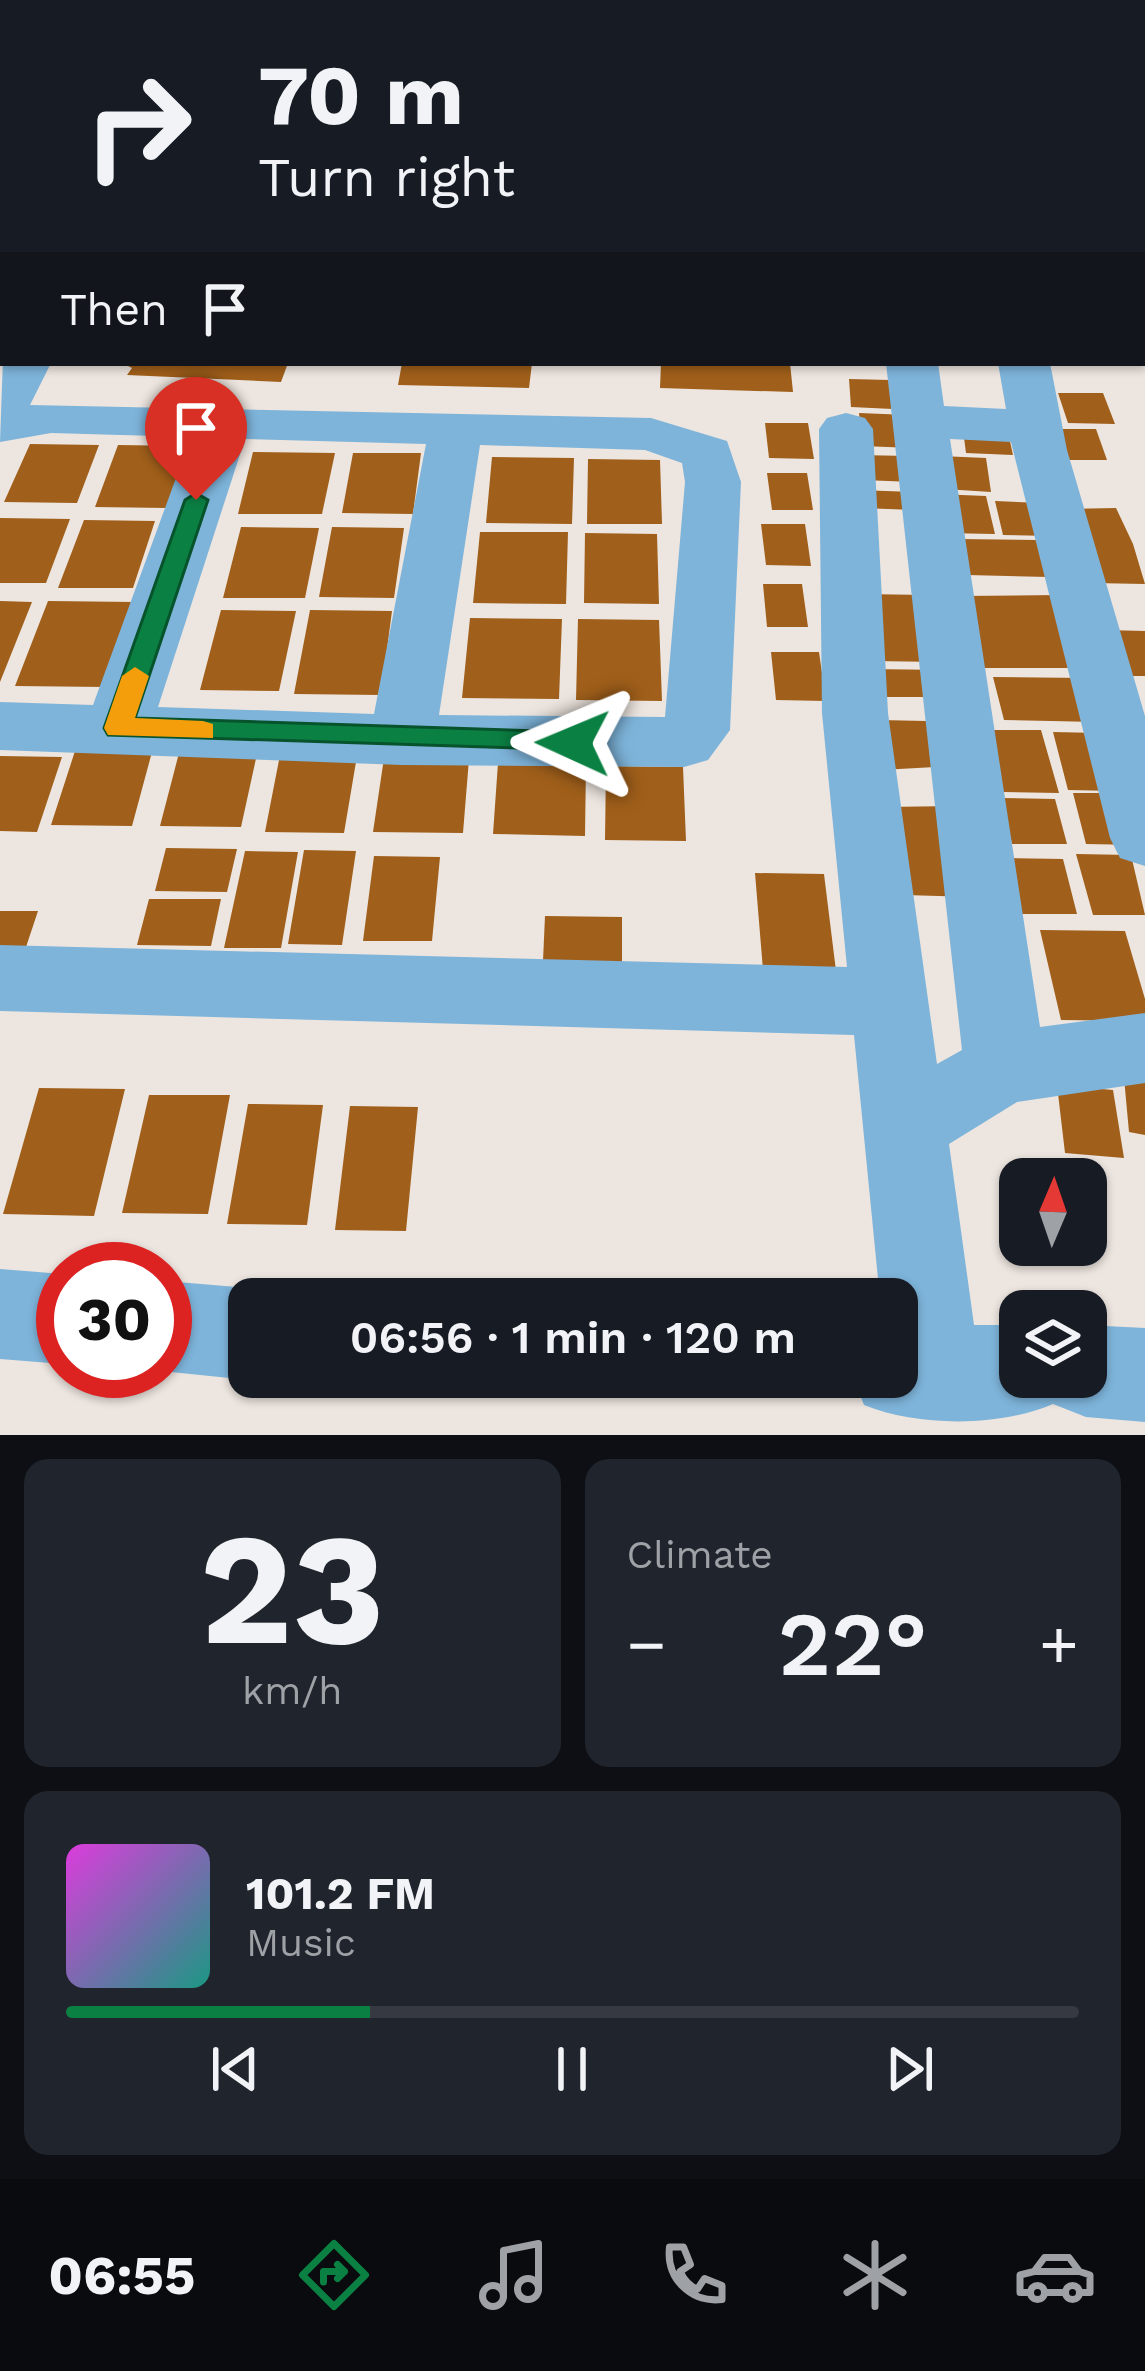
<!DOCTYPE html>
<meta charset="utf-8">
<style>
:root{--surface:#171b24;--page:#20242c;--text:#f1f3f6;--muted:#9ea1a6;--line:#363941;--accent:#0b8043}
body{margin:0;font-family:"Work Sans",sans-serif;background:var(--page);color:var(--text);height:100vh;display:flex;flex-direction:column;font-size:45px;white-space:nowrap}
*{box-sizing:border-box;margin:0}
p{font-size:39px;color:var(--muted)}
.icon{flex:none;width:66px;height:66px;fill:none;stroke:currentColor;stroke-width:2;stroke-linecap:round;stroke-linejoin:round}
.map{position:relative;height:1435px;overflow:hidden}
.drawer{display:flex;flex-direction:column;gap:24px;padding:24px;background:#0d0f14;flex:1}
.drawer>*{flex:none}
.banner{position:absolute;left:0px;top:0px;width:1146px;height:366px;box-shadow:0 3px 9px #0004;background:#171b24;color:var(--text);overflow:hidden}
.needle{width:78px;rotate:2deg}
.fabs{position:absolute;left:999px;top:1158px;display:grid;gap:24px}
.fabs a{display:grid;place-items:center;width:108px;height:108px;border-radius:24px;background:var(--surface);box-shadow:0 3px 9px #0004;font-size:60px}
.speed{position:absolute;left:36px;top:1242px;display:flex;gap:24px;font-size:60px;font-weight:700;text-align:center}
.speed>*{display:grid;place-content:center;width:156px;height:156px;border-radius:50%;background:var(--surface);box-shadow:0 3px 9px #0004;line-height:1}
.speed .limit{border:18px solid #d22;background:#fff;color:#111}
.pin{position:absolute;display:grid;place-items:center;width:102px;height:102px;color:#fff;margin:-123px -51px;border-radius:50% 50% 50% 0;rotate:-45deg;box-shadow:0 0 12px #0007}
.pin .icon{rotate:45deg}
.me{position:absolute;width:132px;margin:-66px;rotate:271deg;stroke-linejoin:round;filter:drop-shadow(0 0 9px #0008)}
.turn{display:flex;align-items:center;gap:42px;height:252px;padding:0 60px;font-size:54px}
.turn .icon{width:156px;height:156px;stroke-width:2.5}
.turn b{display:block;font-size:84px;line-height:102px}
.then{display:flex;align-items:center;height:114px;padding:0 60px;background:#0003;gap:24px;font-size:45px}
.big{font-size:90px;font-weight:600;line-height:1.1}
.drawer .card{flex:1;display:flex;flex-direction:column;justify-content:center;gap:18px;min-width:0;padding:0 42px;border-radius:24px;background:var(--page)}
.drawer .dial{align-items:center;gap:0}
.dial b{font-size:156px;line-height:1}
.song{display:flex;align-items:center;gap:36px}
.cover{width:144px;height:144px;border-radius:18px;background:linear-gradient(135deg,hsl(300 70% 55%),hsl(170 70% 35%))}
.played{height:12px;border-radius:6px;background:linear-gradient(90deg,var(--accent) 30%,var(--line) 30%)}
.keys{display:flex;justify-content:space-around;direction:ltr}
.heat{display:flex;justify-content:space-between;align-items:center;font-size:66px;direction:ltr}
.drawer .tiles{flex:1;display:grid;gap:24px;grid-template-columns:1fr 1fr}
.card:last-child{grid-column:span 2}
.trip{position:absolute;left:228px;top:1278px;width:690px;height:120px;border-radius:24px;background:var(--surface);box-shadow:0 3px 9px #0004;font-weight:600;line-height:120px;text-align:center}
.tabs{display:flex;height:192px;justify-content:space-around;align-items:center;background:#090b0e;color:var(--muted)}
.tabs .icon{width:84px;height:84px}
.tabs .selected{color:var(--accent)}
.tabs b{font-size:54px;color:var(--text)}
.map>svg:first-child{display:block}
.building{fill:#a05f1a}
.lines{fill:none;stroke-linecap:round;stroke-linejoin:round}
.minor{fill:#7eb4da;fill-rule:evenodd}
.route{fill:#0b8043;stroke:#07532c;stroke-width:3}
.slow{fill:#f59e0b}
</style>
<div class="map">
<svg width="1145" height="1435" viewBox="0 0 1145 1435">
<rect width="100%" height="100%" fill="#ede5df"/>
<path class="building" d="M122,363H288L281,382L127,375L132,368Z
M402,363H532L529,388L398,385Z
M661,363H790L793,392L660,388Z
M849,379L890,380L893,409L851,407Z
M1058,393H1103L1115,424L1068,423Z
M859,413L908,415L913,448L862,446Z
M765,423H808L814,459L769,458Z
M1057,429H1096L1107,460H1067Z
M963,430L1008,432L1013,455L966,453Z
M30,444L99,445L77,503L4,502Z
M118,445L187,446L167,508L95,507Z
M253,452L335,453L322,514H238Z
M353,453H421L413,514L342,513Z
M858,455L909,456L914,482L862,480Z
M940,456L986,458L991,492L944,489Z
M492,457L574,458L572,524L486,523Z
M588,459L660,460L662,524H587Z
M767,473H807L813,510H772Z
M858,490L913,492L915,510L861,508Z
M937,494L986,496L995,534L944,533Z
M995,501L1043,503L1052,536L1003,535Z
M1116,508L1133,544L1145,584L1093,583L1065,509Z
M0,518L70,519L46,583H0Z
M84,520L155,521L133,588H58Z
M761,524H805L811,566L766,565Z
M241,527L319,528L305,598H223Z
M332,527L404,528L394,598L319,597Z
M480,532H568L566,604L473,603Z
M585,533L657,534L659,604L584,603Z
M959,539L1038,540L1049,577L967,575Z
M763,584H802L808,627H767Z
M859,594L928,595L943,662L871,661Z
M1059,595L1083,668H983L962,596Z
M0,601L32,602L0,682Z
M48,601L134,602L106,687L15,686Z
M221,610L296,611L279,691L200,690Z
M310,610L392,611L381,695L294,694Z
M470,618L562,619L559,699L462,698Z
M578,619L659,620L662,701L576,700Z
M1104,630L1145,631V676H1118Z
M771,652H819L826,701L776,700Z
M867,669L947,670L952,697H870Z
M993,677L1084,678L1097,722L1004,720Z
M879,720L926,721L935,767L881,770Z
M989,730H1041L1059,793L1003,792Z
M1053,732L1100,733L1118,791L1068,790Z
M75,751L152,752L132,826L51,825Z
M179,753L257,754L241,827L160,826Z
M280,755L357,756L344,833L265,832Z
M0,756L62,757L37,832L0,831Z
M384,758L469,759L463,833L373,832Z
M498,763L586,764L585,836L493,834Z
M606,766L683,767L686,841L605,840Z
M1073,793H1125L1140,845L1086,844Z
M1001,798L1055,799L1067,844H1012Z
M955,806L974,897L904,895L884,807Z
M166,848L237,849L227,892L155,891Z
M304,850L356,851L342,945L288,944Z
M245,851L298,852L281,948H224Z
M1076,854L1131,855L1145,915H1093Z
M374,856L440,857L432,941H363Z
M1009,858L1063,859L1077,914H1021Z
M755,873L824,874L836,971L763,970Z
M149,899H221L211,946L137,945Z
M0,911H38L26,947H0Z
M545,916L622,917V963L543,961Z
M1040,930L1125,931L1145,999V1021L1061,1020Z
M1123,1067L1145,1070V1135L1129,1132Z
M1057,1085L1113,1090L1124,1158L1065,1153Z
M39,1088L125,1089L94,1216L3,1214Z
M149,1095H230L208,1214L122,1213Z
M248,1104L323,1105L307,1225L227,1224Z
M350,1106L418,1107L406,1231L335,1230Z"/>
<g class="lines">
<path class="minor" d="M474,0H595L597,3H476Z
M922,0H958L959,3H923Z
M1143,76H1145V100H1143Z
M0,101H3V125H0Z
M1143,124L1145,125V157L1143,156Z
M3,358V363H51L30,405L651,418L727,441L741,482L730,730L708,760L684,767L402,765L0,750V702L93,705L191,437L51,433L0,442ZM245,439L426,444L374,714L158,707ZM480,445L645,450L682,463L685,482L665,717L439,715Z
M886,363H938L944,406L1006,409L998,363H1050L1067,450L1145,716V866L1120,858L1110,838L1011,442L950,439L1040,1027L1145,1013V1083L1017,1102L949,1144L974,1325H1020V1377H1086V1325L1145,1328V1422L1086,1417L1053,1404C1000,1427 918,1427 864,1405L853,1377H897V1299H880L854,1035L0,1011V945L847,967L822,713L819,429L827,418L846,413L865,418L873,429L888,713L937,1064L962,1050Z
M0,1269L63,1274V1364L0,1359Z
M165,1281L249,1288L275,1299H249V1377H256L249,1380L161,1371Z"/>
</g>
<path class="route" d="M196,493L208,500L135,718L573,732L583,736V750L108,735L104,728L185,500Z"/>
<path class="slow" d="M135,667L149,676L135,718L203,721L213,724V738L108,735L104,728L122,676Z"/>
</svg>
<div class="fabs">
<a><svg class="needle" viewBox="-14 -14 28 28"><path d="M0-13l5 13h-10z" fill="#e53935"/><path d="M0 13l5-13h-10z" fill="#9ea1a6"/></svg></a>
<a><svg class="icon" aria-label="layers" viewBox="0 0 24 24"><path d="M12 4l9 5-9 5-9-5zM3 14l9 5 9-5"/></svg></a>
</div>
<div class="speed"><div class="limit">30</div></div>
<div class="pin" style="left:196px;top:500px;background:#d93025"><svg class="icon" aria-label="arrive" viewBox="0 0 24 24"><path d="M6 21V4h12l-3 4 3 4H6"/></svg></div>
<svg class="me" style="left:573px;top:743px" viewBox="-20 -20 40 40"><path d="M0-17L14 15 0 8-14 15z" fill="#0b8043" stroke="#fff" stroke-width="4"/></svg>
<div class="trip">06:56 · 1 min · 120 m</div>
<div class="banner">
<div class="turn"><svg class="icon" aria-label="right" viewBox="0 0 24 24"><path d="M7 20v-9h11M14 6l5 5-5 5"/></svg><div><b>70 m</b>Turn right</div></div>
<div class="then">Then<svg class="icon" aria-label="arrive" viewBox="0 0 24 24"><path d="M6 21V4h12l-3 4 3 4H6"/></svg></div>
</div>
</div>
<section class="drawer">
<div class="tiles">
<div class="card dial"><b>23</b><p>km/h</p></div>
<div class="card"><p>Climate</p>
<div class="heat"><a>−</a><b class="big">22°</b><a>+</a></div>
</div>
<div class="card">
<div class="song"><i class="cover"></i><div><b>101.2 FM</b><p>Music</p></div></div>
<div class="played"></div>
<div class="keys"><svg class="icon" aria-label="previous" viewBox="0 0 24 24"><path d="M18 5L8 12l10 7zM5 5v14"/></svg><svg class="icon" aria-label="pause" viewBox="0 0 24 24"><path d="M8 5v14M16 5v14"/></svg><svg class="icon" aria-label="next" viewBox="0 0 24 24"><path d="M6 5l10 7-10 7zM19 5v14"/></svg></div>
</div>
</div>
</section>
<nav class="tabs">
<b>06:55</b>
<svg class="icon selected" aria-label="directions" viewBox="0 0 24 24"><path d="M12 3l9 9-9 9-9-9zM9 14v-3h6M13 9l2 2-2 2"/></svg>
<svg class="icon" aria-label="music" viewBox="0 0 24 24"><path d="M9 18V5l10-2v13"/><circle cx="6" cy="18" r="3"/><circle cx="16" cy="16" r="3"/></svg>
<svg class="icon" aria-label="phone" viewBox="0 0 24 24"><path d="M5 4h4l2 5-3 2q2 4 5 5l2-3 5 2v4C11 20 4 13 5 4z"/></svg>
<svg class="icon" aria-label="climate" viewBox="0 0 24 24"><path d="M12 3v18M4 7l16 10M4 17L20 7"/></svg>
<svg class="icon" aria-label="car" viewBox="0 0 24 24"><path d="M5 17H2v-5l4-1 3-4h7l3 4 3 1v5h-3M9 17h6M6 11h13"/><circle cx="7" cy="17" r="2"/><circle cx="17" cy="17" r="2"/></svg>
</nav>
